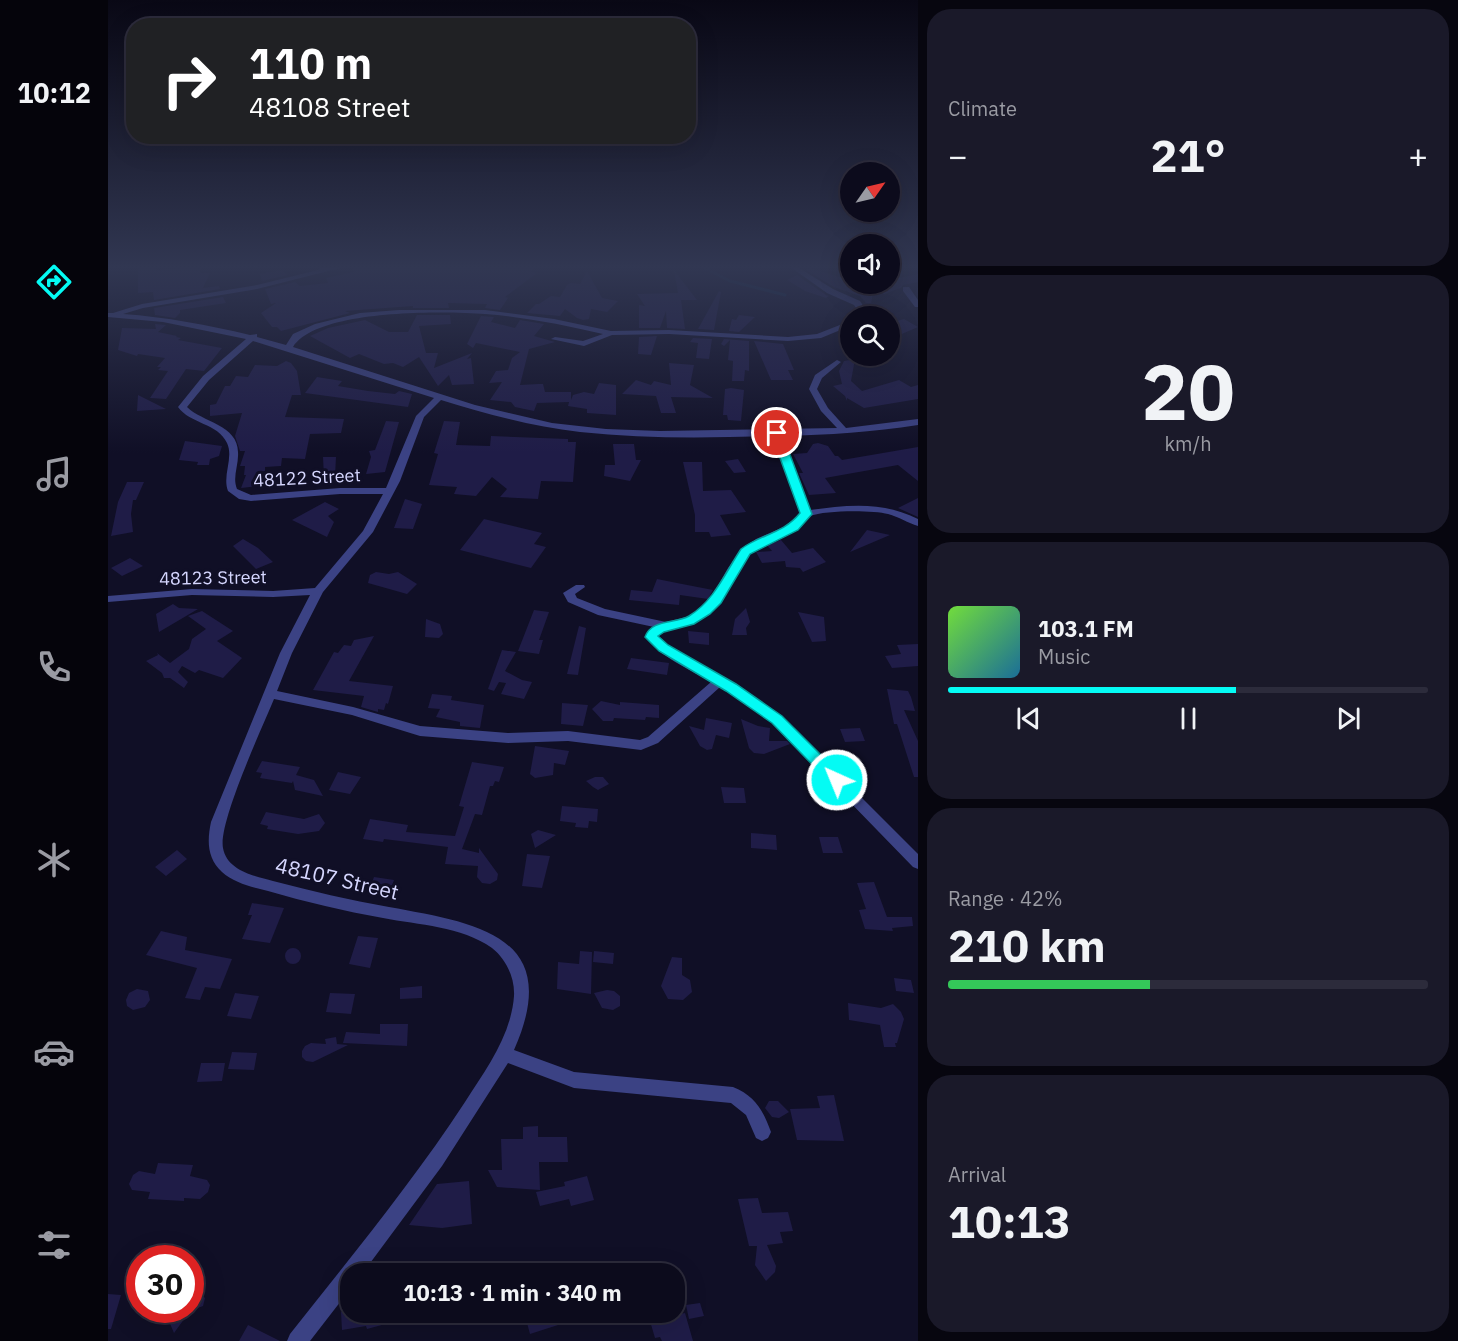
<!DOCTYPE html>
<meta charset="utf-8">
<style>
:root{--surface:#0c0b1c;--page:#1a1929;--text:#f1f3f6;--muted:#9a9ba3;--line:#2c2b3b;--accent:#04fbf4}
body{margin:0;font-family:"IBM Plex Sans",sans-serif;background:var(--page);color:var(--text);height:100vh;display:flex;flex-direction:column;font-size:22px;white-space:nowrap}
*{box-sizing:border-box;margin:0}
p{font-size:20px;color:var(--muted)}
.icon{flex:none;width:33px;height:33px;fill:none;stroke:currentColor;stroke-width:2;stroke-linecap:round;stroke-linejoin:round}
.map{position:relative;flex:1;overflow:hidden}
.sheet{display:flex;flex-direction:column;gap:9px;padding:9px;background:#07060f;width:540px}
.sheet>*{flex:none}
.hud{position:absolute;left:18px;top:18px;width:570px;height:126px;border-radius:24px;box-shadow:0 6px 24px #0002,0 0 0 2px var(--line);background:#202124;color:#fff;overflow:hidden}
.needle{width:39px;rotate:56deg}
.fabs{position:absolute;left:732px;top:162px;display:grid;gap:12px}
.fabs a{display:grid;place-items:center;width:60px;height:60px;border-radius:50%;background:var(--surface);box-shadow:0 6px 24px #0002,0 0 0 2px var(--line);font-size:30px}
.speed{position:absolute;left:18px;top:1245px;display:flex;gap:12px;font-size:30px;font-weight:700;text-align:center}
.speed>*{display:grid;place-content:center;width:78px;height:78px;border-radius:50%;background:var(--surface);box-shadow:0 6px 24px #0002,0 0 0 2px var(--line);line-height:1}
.speed .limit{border:9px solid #d22;background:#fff;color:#111}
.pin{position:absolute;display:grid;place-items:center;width:51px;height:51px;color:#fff;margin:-26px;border:3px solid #fff;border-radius:50%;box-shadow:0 2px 6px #0007}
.me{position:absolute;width:66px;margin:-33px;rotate:316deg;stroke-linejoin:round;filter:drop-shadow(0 0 4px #0008)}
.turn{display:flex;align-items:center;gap:21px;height:126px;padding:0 24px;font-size:27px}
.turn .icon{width:78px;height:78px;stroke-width:2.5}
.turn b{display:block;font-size:42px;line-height:51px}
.big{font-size:45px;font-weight:800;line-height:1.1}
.sheet .card{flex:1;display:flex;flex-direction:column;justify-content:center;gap:9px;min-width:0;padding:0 21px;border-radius:24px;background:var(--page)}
.sheet .dial{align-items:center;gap:0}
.dial b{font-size:78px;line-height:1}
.song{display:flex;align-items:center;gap:18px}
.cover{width:72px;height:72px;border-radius:9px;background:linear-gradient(135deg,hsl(100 70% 55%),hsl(200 70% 35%))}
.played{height:6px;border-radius:3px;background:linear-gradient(90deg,var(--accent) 60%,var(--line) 60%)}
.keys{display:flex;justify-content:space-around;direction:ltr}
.heat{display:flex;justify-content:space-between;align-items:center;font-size:33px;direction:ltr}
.charge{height:9px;border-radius:4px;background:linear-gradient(90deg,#34c759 42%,var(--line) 0)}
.trip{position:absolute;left:232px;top:1263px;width:345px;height:60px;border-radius:24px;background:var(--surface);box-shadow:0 6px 24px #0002,0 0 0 2px var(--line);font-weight:800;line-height:60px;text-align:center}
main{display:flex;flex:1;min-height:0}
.tabs{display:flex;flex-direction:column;width:108px;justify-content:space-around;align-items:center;background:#05040b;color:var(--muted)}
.tabs .icon{width:42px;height:42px}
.tabs .selected{color:var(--accent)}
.tabs b{font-size:27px;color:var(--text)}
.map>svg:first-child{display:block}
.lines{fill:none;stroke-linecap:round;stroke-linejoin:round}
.stream{stroke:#0b2743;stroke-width:3}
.building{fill:#1f1c47}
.minor{fill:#3b4284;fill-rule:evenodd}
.route{fill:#04fbf4;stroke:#03a39f;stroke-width:1.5}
.labels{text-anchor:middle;stroke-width:6;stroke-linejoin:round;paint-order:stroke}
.street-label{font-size:18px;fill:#d5d6fe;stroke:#100f26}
.near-street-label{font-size:21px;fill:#d5d6fe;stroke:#100f26}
</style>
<main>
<nav class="tabs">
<b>10:12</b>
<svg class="icon selected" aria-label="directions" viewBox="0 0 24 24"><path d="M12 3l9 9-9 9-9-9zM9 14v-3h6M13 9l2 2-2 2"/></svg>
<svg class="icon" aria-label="music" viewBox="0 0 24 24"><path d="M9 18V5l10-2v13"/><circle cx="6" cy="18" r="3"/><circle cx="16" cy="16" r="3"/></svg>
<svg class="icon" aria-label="phone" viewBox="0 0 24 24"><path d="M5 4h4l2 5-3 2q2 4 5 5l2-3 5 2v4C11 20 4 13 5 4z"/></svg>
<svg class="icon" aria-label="climate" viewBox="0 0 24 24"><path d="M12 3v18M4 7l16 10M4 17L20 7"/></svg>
<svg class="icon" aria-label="car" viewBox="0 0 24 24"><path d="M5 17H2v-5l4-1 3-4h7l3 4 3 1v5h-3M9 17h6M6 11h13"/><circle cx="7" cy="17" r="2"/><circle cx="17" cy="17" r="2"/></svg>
<svg class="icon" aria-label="filters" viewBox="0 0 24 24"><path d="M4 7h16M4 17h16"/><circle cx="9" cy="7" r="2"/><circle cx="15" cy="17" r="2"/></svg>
</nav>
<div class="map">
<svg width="810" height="1341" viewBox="0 0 810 1341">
<rect width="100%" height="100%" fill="#100f26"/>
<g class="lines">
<path class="stream" d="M593,266L622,281L677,295"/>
</g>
<path class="building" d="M30,266H49L48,270L94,266L92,273H102L95,288L111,286L112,289L46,300L45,292L30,293Z
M259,266H429L422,272L429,273L397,297L400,298L392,310L377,308L379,304L340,303L341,308H305V306L237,311L242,313L173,331L169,327H164L153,313L168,303L163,304L157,289L187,282L192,286L220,283L218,278L246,272L244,268Z
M702,268L742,280V284L756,285L782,284V280L810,274V282L795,285L793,288L776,294L766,289L763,303H758L752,296L726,287L698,270Z
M174,270L180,275L154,281L152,274Z
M566,270L589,300H573L577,329L559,328L558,311L552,328H531V305L537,306L529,294L570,293Z
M479,271L494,298L510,301L499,312L483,309L481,319L475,320L469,318L457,309L452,316L419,313L428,304H431L443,296L452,297L459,285L463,283L472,284Z
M689,275L718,295L721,296L718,298L697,291L679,280Z
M611,291L613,292L606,330L590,329Z
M115,297L118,303L72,310V313L67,318L47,315L46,308Z
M309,315H342L343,324L311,326L318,353H330L326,368L364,353L359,359L363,358L366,384L344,385L341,375L330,386L311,357L295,367L285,363L276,364L251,354L242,358L202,336L220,328L257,320L281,332H300Z
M631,315L647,317L631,332L621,331L624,319L628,320Z
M373,316L386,317L383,322L407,328L412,320L436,324L426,336L447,342L421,349L412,385L431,384H435L437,392H463V400L465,395L476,392L486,394L491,383L508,385V415L479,413V409L460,406L461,402L429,403L426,411L407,407L403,402L382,400L394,382L381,383L388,371L400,370L404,358L412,352L368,343L365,348L359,344Z
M796,319L810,327L782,339V323Z
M47,324L58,325L50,332L69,336L68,337L73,338L70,340L114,348L96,371L78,369L58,399L42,398L60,371L50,370L53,367H49L57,358L30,354L29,356L10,350L14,328L48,329Z
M549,336L543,355L530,354L531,337Z
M585,338L604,339L601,359L588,358L590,343L582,342Z
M616,339L641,341V371L637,370L636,381H624L625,361L620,360L622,340L616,346L613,344Z
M646,341L675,344L686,370H680L685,380H663Z
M747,359L743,381L754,391L791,380L803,387L810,385V399L756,408L739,398V401L737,396L725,386L734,384L731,371L736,361Z
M178,361L183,363L189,371L193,395H184L177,417L236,419L233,433L202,434L197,459L174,458L173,466L157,467V471L150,472L149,486L133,488L138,475H136L137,466H132L137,451H132L127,436L134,413L102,416V405L108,404L117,386H122L128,376L140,377L147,365L169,366Z
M561,363L586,365L582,385L605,398L563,397L568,413H553L548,396L514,394L528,380L543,385L546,381L563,385Z
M209,377L234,381L230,386L260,391L287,394L291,391L304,394L300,407L197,393Z
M623,388L636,390L633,421L620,420L619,415H615L617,389Z
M30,395L58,409L29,411Z
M278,421L291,422L277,472L258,474L263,457L261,451L267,450Z
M336,421L352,422L348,445L382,446L383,436L460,439V442H468L465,482L433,481L430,499L392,497L399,489L384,477L368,496L346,494L349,487L321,485L330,454L326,453Z
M77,441L114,446L111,456L102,459L101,465H89L90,462L71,460Z
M710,443L720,446L727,456H730L734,460L810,447V481L790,465L717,478L728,493L701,495L691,473H695L685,454L699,453L705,444Z
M505,444H526L528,460H533L522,481L496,476L497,465H507Z
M215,457H228L227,476L216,477Z
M630,459L638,472L626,473L617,461Z
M575,462H594L595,491L623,490L638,512L612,515L623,535L603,537L601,532H587V515Z
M19,482H36L28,500H25L23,514L25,532L3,536L10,502Z
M810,498V517L790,508Z
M297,499L314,504L305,529L286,528Z
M217,502L231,509L220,516L226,522L219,537L184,520Z
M376,519L434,533L426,544L438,547L423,568L352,550Z
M759,530L782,535L742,552Z
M135,539L150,548L165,562L148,569L125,546Z
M673,540L684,553L705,548L718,562L695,572L692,568L678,567L677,561L654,563L648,552L664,551L659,545Z
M22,558L35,566L14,576L3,568Z
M268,572L281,574L290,572L309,584L299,594L260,583L262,575Z
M549,579L569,583L605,590L600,599L572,595L571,605L521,600L523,590L544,592Z
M65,604L71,608L90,609L51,632L48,614Z
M638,608L642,622L638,628L639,635H624L627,619Z
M426,610L441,612L431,640H435L431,654L410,651Z
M94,611L125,631L109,641L134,658L115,678L91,670L87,673L74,666L70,672L80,682L76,688L62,678H56L54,673L38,661L50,655L49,653L62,663L81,649L84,639L98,629L80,616Z
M690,612L716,617L718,641L704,642Z
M318,619L332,624L335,634L331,638L317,637Z
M471,626L478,628L470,675L459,674Z
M580,631L601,633V645L581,643Z
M266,636L241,681L285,686L280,704L278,703L276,710L270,709V712L253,707L256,696L205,690L226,652L230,653L236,645L243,646L246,640Z
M810,644V666L784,668L777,656L793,654L789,645Z
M394,650L408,652L397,671L414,680L424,682L416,699L393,694L398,683L391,682L386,691L380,689Z
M523,658L561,663L559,675L519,669Z
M779,689L800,691L803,697L807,711L796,710L810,741V777H806L789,724H786Z
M324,694L344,696L343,700L376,705L372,728L352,726V722L328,717L332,709L320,708Z
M493,701L512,705V702L551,705V718L538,717L537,720L506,718L505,721H495L484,709Z
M454,703L480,705L475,726L453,724Z
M598,718L624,723L621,738L608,735L604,749L599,750L592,746L581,726L596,730Z
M633,719L650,726L662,728L661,741H679L682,744L656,754L646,753L641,748Z
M752,728L757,741L737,742L732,729Z
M427,746L461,751L457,765L446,763L445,775L427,778L422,774Z
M154,761L192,767L188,775L206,780L215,796L187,790L185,781L184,783L152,778L154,773L148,772Z
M364,762L396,767L391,782L387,781L385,786H382L374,815L367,814L354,849L371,853V848L390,874L389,880L382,884L374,883L369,877L370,866L337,864L340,847L276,839L275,842L255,839L262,819L300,825L298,832L347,836L356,807L351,806Z
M230,772L253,777L242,794L221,790Z
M487,777H495L501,784L490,790L485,787L478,781Z
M613,787L636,788L638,803H616Z
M454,806L490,809L489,822L481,821L480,828L467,827L468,823L452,821Z
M158,812L196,819L211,814L217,823L211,831L190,834L159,829L160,826L152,824Z
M430,830L448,835L427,848L423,834Z
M643,833L668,835L669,850L643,848Z
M711,837H730L735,853H715Z
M69,850L79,859L58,876L47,867Z
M419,854L442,856L434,888L414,886Z
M266,877L286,880L280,897L260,893Z
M766,882L779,917H804L805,926L784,928L785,931L757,929L751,910L758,909L749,883Z
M144,903L176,908L162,943L134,939L144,915H140Z
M53,931L79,937L77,950L124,959L112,989L97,987L92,1000L77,998L89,968L38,955Z
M250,936L270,938L262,968L241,964Z
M177 956a8 8 0 1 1 16 0a8 8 0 1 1-16 0Z
M472,951L484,952L483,994L449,989L450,962L471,964Z
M486,951L506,953L505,964L485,962Z
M564,957L574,958V975L582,980L584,992L575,1000L560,999L553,986Z
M786,978L803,980L806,993L788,991Z
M314,986V998L292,999V988Z
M29,989L40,991L42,1000L37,1007L25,1010L19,1006L18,1000L21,993Z
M499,990L506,991L512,996V1006L505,1010L494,1008L486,993Z
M127,993L151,996L143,1019L119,1016Z
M222,993L247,994L243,1014L218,1012Z
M740,1003L773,1008L785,1004L793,1012L796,1019L789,1043H787L788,1047H776L772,1025L741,1020Z
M272,1024H300L299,1046L235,1043L238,1032L272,1034Z
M228,1037L229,1044L240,1045L205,1062L198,1061L194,1057V1051L197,1046L203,1043L218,1044L217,1039Z
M124,1052L149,1053L146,1070L120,1069Z
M93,1063H117L114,1081L89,1082Z
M726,1095L736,1141L689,1140L682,1109L712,1108L709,1096Z
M661,1101H670L681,1112L671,1118L664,1117L657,1108Z
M430,1126V1137H459L460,1162H431L432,1190L389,1187L380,1170H394L393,1139H415V1127Z
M50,1163L85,1165L82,1176L99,1180L102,1185L100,1192L92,1199L76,1198V1201L40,1199L42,1192L24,1190L21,1184L25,1175L31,1171L47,1174Z
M479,1176L486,1200L463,1206L461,1199L432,1206L428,1192L457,1186L456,1182Z
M361,1181L364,1224L334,1228L301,1225L329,1184Z
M650,1198L654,1213L680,1212L685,1231L672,1232L675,1243L659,1245L668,1266L667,1272L658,1281L647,1265L649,1246H641L630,1199Z
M0,1294L13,1295L3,1329H0Z
M92,1294L97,1298L95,1306L82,1311L66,1333L60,1319L61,1310H82L84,1298Z
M592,1303L596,1316L581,1319L578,1305Z
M233,1312H306L307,1316L259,1329L258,1326L234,1330Z
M416,1312H446L450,1325L422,1334Z
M577,1313L585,1341H554L552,1337L547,1338L542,1321Z
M140,1325L172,1341H131Z"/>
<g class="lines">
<path class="minor" d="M212,266H240L149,289L35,308L15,314C58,317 100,325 142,335L149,334V337L178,345L185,334L207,324L252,313L291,310H377L446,319L503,331L561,330L680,337L709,334L742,321V326L713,338L680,341L561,334L504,335L476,346L443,339L447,337L475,341L495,334C456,325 417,317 377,314C335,311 209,309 185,347L367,405L444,423L498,429L552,431L729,428L713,411L701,389L707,375L729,360L733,362L714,378L709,389L720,408L738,428L810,419V425C765,432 720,435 675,436L702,510C740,505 774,501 810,519V526C800,523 791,517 780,514C765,510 717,510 702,516C695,520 689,529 681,533C665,541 649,544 637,558C624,575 619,598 603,613C588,627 564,622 549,636L559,645L616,678L673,717L810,854V869L805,867L665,723L612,687L550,743L533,750L460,741L400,743L312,736L244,715L166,699C154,728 110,823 115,848C119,871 147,876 165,881C203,891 242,900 281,907C368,923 457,935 406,1050L466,1072L625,1087C647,1096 655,1110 663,1132L660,1138L654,1141L648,1138L638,1115L623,1103L466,1088L400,1063L334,1166L254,1274H243V1288L202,1341H179L182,1334C242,1258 304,1183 357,1102C378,1069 403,1036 406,996C407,978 398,959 384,948C353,926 311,925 275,918C236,911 198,902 160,891C144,887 126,883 114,872C99,858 99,841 103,822L172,653L202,595L165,597L84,595L0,602V596L84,589L165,591L207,588L255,531L275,494H232L143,501L131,499L120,491C114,475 126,458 119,443C110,423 82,424 70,407L95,376L138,339L55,322L0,317V313H5L34,304L149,285L210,270L212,269ZM145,341L326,398L308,416L278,488H232L143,495L129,489C124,477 131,465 130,452C130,425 94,422 79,407L101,380ZM333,400C379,414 425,427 472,432C536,439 601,438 666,436L693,514L680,525L648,539L633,550L620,568L602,600L596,607L582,616L558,622L497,609L469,598L467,594L477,587L476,585H468L455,593L460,602L490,615L546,627L537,637C553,657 581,669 603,682L540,737L532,740L460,731L400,733L312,726L245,707L169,691L184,653L215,592L265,532L292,481L316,417Z
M681,266H688L725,289L752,301L759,312L758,316H750L751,312L746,305L719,293Z
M795,287H801L810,300V307H807L795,291Z"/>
</g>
<linearGradient id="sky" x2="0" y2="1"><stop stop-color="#090815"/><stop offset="0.59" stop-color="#313752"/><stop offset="1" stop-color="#313752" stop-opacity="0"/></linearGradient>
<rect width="810" height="453" fill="url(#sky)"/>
<path class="route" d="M669,430L674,433L704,514L690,530L642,554L613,603L602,614L586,624L556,632L550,636L560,645L628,684L674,716L734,776L736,780L734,784H723L664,723L618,691L551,651L537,637C543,619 567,624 581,616C606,601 617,573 633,549C653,534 675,534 692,513L663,433Z"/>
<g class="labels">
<g class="street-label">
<text transform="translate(199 478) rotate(-3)" y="6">48122 Street</text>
<text transform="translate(105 578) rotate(-1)" y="6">48123 Street</text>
</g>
<g class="near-street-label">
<text transform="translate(229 879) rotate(13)" y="7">48107 Street</text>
</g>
</g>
</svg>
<div class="fabs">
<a><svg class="needle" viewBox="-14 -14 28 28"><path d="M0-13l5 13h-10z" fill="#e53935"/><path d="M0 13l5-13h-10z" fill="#9a9ba3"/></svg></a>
<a><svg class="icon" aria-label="sound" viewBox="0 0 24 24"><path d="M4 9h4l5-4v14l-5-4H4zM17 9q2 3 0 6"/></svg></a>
<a><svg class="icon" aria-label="search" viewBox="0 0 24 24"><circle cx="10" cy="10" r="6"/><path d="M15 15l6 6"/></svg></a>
</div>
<div class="speed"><div class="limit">30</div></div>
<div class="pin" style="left:669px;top:433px;background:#d93025"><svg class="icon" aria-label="arrive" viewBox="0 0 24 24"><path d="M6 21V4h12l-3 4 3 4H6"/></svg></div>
<svg class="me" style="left:729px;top:780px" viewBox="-20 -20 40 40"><circle r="17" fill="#04fbf4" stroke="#fff" stroke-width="3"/><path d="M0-11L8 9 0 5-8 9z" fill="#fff"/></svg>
<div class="trip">10:13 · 1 min · 340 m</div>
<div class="hud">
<div class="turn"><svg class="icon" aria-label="right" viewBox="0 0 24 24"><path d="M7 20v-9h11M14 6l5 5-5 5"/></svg><div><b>110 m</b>48108 Street</div></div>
</div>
</div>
<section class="sheet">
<div class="card"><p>Climate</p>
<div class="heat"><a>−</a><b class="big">21°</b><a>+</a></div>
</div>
<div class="card dial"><b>20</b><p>km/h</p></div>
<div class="card">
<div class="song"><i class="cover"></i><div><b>103.1 FM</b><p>Music</p></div></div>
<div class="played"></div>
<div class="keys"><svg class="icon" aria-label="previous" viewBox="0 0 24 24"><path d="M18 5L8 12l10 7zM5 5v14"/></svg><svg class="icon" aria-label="pause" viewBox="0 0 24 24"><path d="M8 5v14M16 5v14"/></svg><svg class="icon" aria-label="next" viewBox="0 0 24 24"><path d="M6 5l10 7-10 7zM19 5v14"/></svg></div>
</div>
<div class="card"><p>Range · 42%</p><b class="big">210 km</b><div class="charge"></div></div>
<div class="card"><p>Arrival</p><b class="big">10:13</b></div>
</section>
</main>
